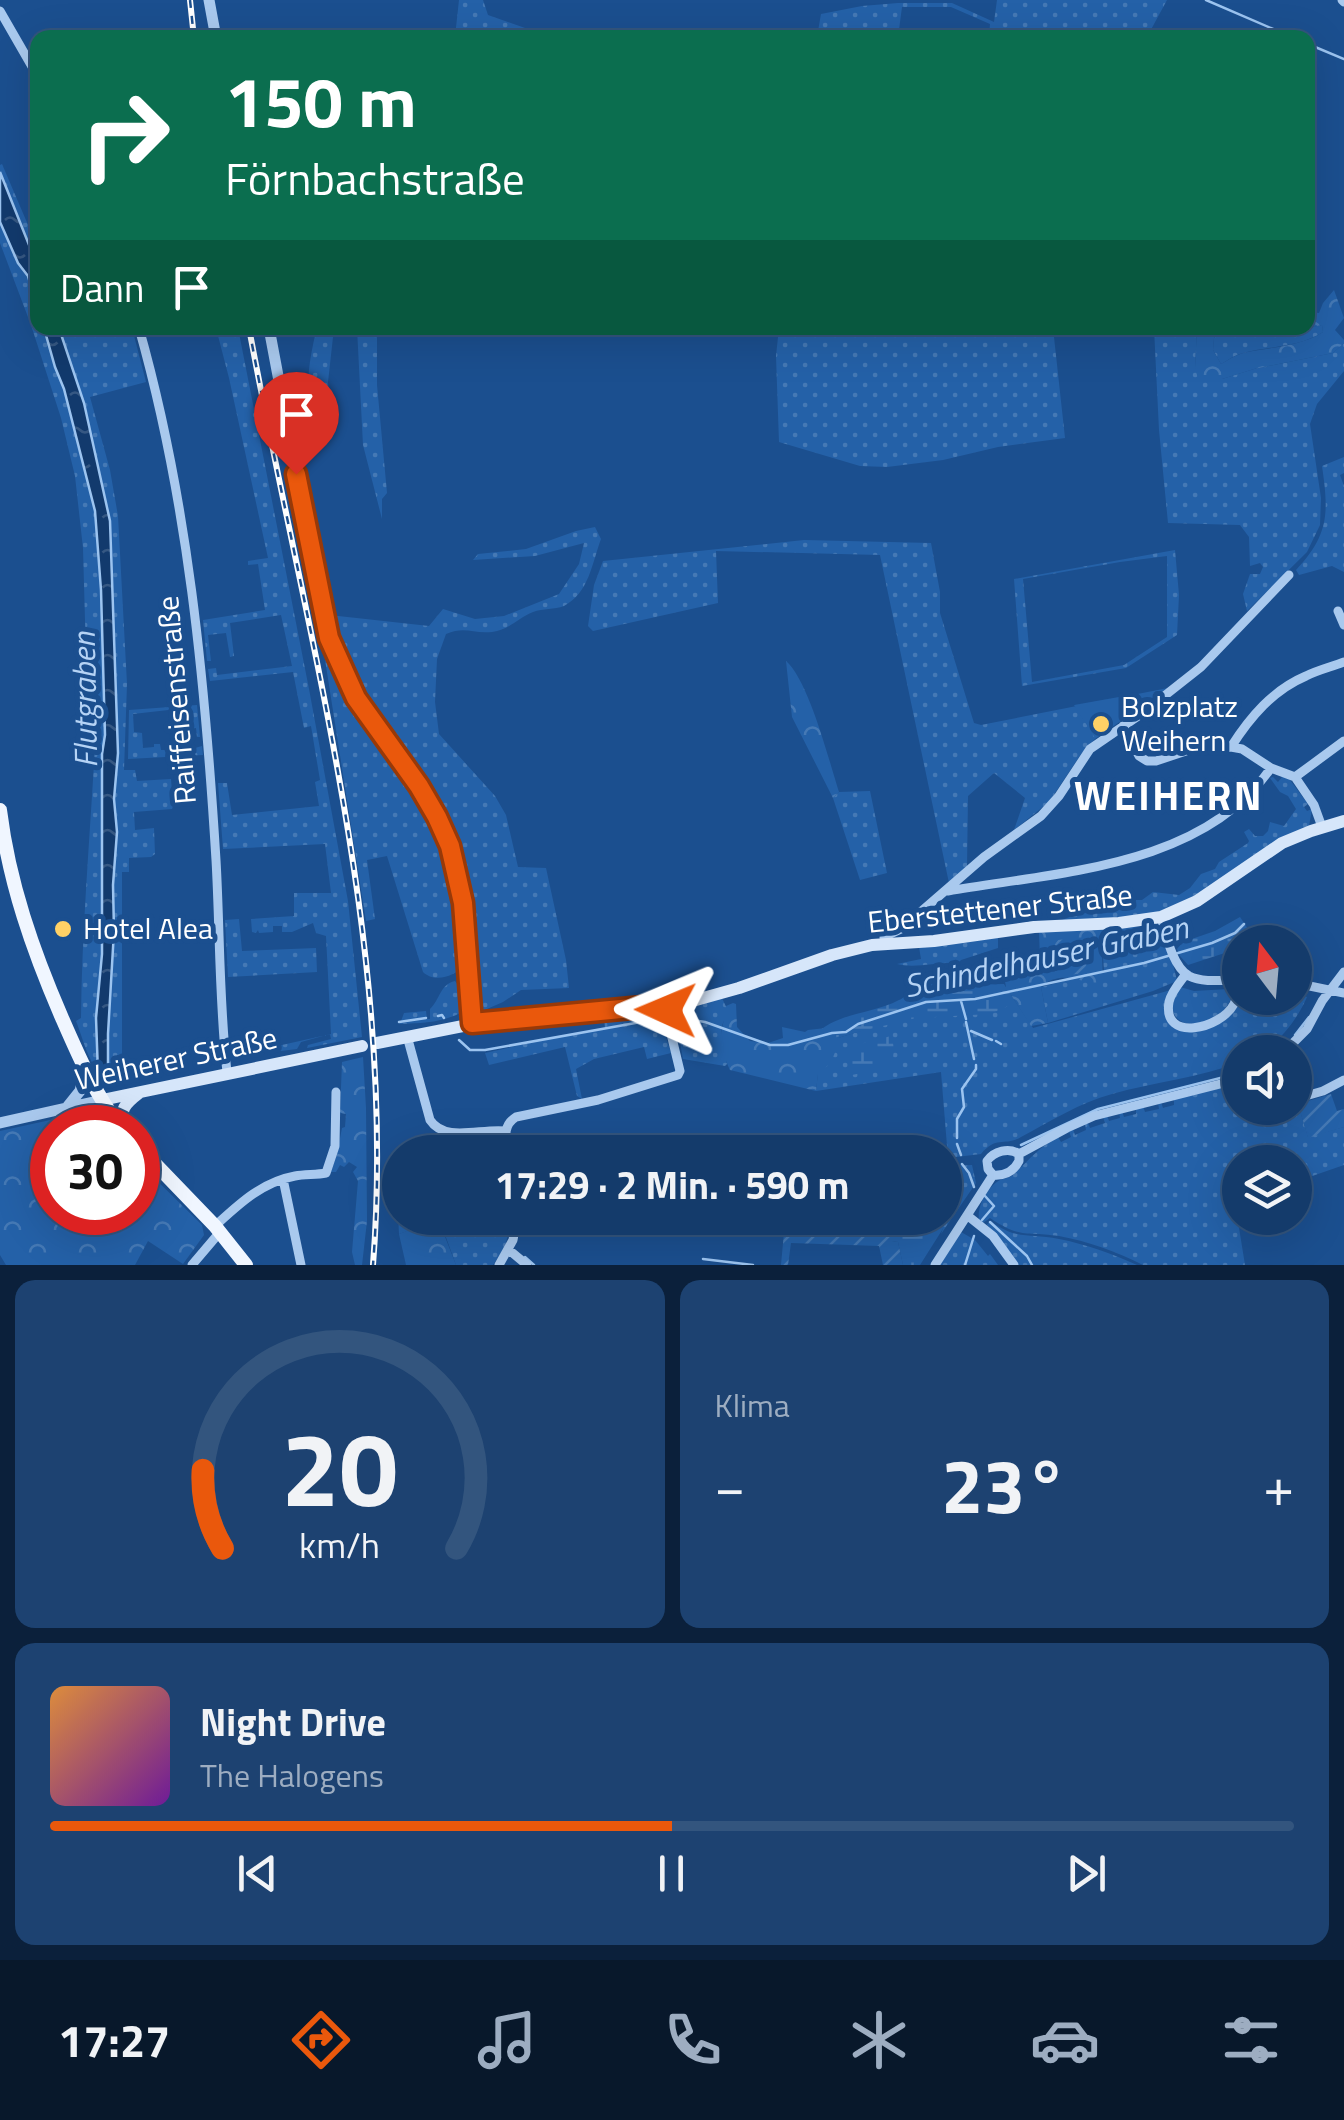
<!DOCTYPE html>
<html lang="de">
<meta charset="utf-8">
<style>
:root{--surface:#143b6b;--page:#1d4271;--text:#f1f3f6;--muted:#9dadc1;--line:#33557e;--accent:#ea580c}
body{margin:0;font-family:"Titillium Web",sans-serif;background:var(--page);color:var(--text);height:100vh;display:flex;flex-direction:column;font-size:38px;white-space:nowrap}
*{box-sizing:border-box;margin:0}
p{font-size:32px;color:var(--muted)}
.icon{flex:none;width:55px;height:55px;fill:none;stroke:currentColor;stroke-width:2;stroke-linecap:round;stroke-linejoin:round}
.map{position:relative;height:1265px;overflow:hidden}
.drawer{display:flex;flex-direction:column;gap:15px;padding:15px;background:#0b203b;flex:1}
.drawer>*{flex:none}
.banner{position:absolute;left:30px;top:30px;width:1285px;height:305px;border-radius:20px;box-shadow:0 10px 40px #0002,0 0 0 2px var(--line);background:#0b6e4f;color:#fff;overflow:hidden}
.needle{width:65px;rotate:344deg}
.tools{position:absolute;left:1222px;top:925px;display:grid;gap:20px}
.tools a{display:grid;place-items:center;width:90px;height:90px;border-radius:50%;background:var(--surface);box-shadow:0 10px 40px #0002,0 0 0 2px var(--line);font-size:50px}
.speed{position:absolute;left:30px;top:1105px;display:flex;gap:20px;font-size:50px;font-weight:700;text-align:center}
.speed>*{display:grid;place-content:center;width:130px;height:130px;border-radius:50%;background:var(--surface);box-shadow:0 10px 40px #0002,0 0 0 2px var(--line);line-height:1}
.speed .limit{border:15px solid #d22;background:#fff;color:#111}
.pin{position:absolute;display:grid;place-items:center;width:85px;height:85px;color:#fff;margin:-102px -42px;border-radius:50% 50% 50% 0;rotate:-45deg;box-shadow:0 0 10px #0007}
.pin .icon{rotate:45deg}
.me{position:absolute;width:110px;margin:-55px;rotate:271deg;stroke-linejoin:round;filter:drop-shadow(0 0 8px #0008)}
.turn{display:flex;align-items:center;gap:35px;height:210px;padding:0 30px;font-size:45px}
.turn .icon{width:130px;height:130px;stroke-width:2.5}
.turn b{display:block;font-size:70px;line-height:85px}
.then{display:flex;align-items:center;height:95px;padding:0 30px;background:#0003;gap:20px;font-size:38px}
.big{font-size:75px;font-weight:700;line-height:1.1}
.drawer .widget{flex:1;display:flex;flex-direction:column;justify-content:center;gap:15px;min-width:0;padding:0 35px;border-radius:20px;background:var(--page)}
.drawer .dial{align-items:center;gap:0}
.dial svg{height:260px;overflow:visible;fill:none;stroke:var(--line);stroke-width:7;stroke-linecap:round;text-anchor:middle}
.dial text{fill:var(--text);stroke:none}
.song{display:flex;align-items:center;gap:30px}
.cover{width:120px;height:120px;border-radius:15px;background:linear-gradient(135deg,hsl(30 70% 55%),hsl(280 70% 35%))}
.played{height:10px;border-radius:5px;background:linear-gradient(90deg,var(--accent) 50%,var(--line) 50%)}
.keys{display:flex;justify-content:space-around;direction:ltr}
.heat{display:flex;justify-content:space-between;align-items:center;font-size:55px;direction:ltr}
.drawer .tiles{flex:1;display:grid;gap:15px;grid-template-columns:1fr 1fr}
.widget:last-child{grid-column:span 2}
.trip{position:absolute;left:382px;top:1135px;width:580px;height:100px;border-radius:50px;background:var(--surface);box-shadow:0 10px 40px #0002,0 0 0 2px var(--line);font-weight:700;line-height:100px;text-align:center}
.tabs{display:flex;height:160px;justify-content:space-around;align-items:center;background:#08182b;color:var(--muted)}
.tabs .icon{width:70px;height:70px}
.tabs .selected{color:var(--accent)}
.tabs b{font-size:45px;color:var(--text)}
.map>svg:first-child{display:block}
.grass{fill:url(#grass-dots);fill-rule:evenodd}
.forest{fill:url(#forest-crowns)}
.wetland{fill:url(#wetland-marsh)}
.garden{fill:url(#garden-furrows)}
.pitch{fill:#2461a8}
.water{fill:url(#water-ripples);stroke:#9cc4f0;stroke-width:2.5}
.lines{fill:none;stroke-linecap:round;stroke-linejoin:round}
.stream{stroke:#9cc4f0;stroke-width:2.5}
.minor{stroke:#a9c9ee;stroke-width:9}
.tertiary{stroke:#a9c9ee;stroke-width:11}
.secondary{stroke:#d6e6fa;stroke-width:12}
.primary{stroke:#f0f6ff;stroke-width:14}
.rail-casing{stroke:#fff;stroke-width:6}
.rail{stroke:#1b4f8f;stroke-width:2.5;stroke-dasharray:8;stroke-linecap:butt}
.route-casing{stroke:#983908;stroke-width:25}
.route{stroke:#ea580c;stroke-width:18}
.poi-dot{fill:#ffd166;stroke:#1b4f8f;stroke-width:4}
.labels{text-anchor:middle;stroke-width:10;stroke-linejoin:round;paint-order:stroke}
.street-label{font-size:30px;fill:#fff;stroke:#1b4f8f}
.poi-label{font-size:30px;fill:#fff;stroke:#1b4f8f;text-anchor:start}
.water-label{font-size:32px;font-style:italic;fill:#b5d3f5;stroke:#1b4f8f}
.district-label{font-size:40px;font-weight:bold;letter-spacing:2.5px;fill:#fff;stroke:#1b4f8f}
</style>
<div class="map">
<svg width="1344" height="1265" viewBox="0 0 1344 1265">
<defs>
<pattern id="grass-dots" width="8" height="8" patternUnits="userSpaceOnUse" patternTransform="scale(2.5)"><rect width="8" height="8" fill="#2461a8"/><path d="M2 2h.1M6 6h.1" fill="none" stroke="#4579b5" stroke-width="1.8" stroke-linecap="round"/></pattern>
<pattern id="forest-crowns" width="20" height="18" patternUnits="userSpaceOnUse" patternTransform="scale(2.5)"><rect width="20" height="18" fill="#2461a8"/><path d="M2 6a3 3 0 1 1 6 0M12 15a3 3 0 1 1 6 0" fill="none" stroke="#4579b5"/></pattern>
<pattern id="wetland-marsh" width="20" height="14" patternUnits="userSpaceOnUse" patternTransform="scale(2.5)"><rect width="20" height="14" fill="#2461a8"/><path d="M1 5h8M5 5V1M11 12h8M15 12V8" fill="none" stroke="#4579b5"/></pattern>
<pattern id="garden-furrows" width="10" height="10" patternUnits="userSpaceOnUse" patternTransform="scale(2.5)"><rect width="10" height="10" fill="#2461a8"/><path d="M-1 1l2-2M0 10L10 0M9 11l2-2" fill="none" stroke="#4579b5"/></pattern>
<pattern id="water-ripples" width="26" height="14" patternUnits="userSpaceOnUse" patternTransform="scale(2.5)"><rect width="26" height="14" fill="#123a6d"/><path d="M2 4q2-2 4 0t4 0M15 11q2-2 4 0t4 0" fill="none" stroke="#365883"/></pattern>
</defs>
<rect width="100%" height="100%" fill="#1b4f8f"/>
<path class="grass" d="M459,0H483L488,15L525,28L618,37H455Z
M997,0H1167L1147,37H989L990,24L951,7H902L898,37H817L821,14L862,6L898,3H952L994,22Z
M2,164L37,246L38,328H132L146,382L90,397L110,470L118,516L127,684L124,770H135L137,781L171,779L173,806L172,809L134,812L135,830L154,828L155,854L151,857L129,858V872H122V1084C93,1086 85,1043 76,1021L81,1018C82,927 90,837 95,746L88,728L83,548L75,476L61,418L31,325L0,243V165Z
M1322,325L1323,332C1300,347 1270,346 1243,353C1235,355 1228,360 1221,364L1213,350L1214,338L1225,329L1262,328L1277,334Z
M216,328H238L309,689L348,901L362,1037L307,1048L308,1045L331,1039L330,1034L301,1042L297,1049L239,1056L233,1046L273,1047L331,1034L326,936L316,933L313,923L292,932H282V926H273V932L259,933L258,930L256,933L252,932L251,919L294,916V893H331L325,844L223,849L218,783H227L232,815L319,806L315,782L320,780L311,726L304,728L293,672L210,681L208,669L216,668L217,675L292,666L281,615L230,623L234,656L230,657L226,633L208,635L211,661H207L203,620L265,610L258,564L248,565V561L268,558L229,378Z
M317,328H334L328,382L332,421L327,428C296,421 311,350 317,328Z
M357,328H377V385L387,493L382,499V519L363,445Z
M779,328H1053L1065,438L998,447L943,460L887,467L860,466L779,442L776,356Z
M1154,328H1197L1195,368L1222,379L1254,369L1333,353L1344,343V371L1317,404L1310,424L1321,498L1320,525L1307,552L1247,611L1243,594L1250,574H1260L1263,567L1260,563L1250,566L1249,537L1240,525L1168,523L1159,430Z
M1344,457V473L1340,475L1344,486V572L1332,566L1299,575L1296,570C1329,535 1329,513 1322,466Z
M595,527L601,539C592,563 589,593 564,606C554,610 543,608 533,612C518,618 509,630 492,632C473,634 465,626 446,634L437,659L435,702L439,734L495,796L506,815L518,867L546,868L566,960L569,988L521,990L503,1002L480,1012L468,905L454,844L358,690L331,627L329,615L429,626L443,609L475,619L504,616L559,594L579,564L584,543L535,556L473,560L478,554L526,549L576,531Z
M804,540L931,543L940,592V613L974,723L981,725L1168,688L1095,739L1081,754L1049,802L1014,830L1025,798L994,773L968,796L967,867L949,883L880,555L716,551L718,603L593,631L588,626L594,585L603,561Z
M1175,550L1179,595L1177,635L1126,668L1022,686L1014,579ZM1167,556V637L1124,665L1032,682L1023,579L1120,562Z
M321,634L327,641L353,702L366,722L415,784L443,842L458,897L463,965C455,977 434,983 423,972L387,856L367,860L375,919L366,921Z
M197,705L200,737H197L196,728L190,729L185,713L177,709L133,714L134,732L142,733L143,748L154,747V744H160L161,750H169L170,754L193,753L195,748L202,746L203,755L128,759L129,710Z
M1287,776L1308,804L1304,807L1307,811L1312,809L1309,826L1191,899L1170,909L1123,919L1060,921L1079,913L1082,907L1112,904L1109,897L1118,889L1126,894V900H1142L1153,892L1179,895L1190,888L1201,874L1215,869L1219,862L1248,843L1249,841L1244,832L1249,829L1255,836H1263L1268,831L1270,822L1284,826L1296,809L1288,796L1280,792L1270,778L1273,777L1278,782L1282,777Z
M870,791L887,873L860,880L833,798L839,792Z
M239,919L242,951L316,948L317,972L228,977L225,920Z
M1141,927C1164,928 1173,961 1177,981L1153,991L1048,1023L1041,987L1104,971L1101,928Z
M998,937V948L961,960L958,963C938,961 917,969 897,964L921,959L919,947Z
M455,981L461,989L462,1012C442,1023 421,1023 400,1024L404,1013L426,1011L427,1019H430V1009C440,1000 440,984 455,981Z
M1180,987L1194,991L1229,989L1232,996C1220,1034 1151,1035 1180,987Z
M1171,990L1166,1013L1188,1032C1215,1032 1226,1017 1240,998H1295V993L1307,997C1299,1016 1278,1047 1257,1052C1251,1054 1246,1052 1240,1052V1062C1199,1078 1154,1082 1112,1094C1079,1103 1051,1121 1021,1137C1004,1147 997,1135 981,1154L948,1158L941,1072L816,1091L818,1073L838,1038L915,1014L1011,995L1033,1028Z
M722,998L728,1011L721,1028L727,1064L725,1066L683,1059L675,1014L679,1009Z
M651,1012L660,1016L671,1053L647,1059L644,1047L594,1059L576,1069L582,1099L577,1096L565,1047L489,1065L485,1053L552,1038L605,1028L604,1017Z
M1240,1083V1108H1295V1104H1298L1308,1137L1344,1127V1165L1295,1182V1162H1240V1201L1235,1203L1245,1265H1143C1118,1252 1087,1241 1059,1236C1026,1231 1021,1239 990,1218L983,1223L979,1220C977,1207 986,1188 1000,1180C1005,1178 1011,1178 1014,1174C1030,1159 1038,1148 1058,1137L1061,1142L1071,1137L1069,1131L1073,1129L1075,1135L1086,1130L1085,1124L1088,1123L1090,1128L1105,1123L1103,1117L1107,1115L1109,1121L1120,1118L1119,1112L1122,1111L1124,1117L1136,1114V1108L1143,1106L1145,1112L1159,1109L1158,1102H1161L1163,1108L1174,1105V1099Z
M972,1165L976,1183L941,1234L943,1228L940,1223L922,1224V1218H945V1166Z
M396,1172H400V1218H512L505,1247L493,1265H456L443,1229L430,1223L399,1234Z
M990,1221C1018,1241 1029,1233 1059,1239C1085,1244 1113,1254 1137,1265H1017L998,1236L987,1225Z
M961,1232L975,1240L988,1256L990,1254L998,1265H940Z"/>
<path class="forest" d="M1334,290L1344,318L1335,330L1344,340V343L1333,353L1254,369L1222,379L1199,382L1195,368L1197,328H1245L1225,329L1214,338L1213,350L1221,364C1228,360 1236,355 1243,353C1270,347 1300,347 1323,332L1322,325L1277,334L1262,328H1308V312L1319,313L1323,303Z
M786,661C809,681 829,761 839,792L833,798L792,717Z
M1101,928L1103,983L1096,986C1079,978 1056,972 1041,987L1048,1023L1031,1026L1011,995C952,1004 895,1020 838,1038C836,1054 832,1064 818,1074L816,1091L730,1070C724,1058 719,1037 723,1024C724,1018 726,1012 726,1006L733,1003L736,1004L737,1027L750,1041L768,1043L783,1038L782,1027L805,1032L808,1030L826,1028L970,992L1006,987L1003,970L1023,968L1040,960L1039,931Z
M363,1057L366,1108L367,1221L362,1265H355L352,1252L358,1181L353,1172L357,1167L349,1162L344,1167L340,1165L336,1172H331L337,1154L342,1128L345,1127L346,1114L340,1113L342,1062Z
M87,1112L96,1115L108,1127L52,1128V1212H138V1162L202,1225L204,1235L183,1264L148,1241L135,1265H6L0,1255V1131Z
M430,1222L442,1229L456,1265H406L399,1234Z"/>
<path class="wetland" d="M1240,917L1248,929L1243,942H1240V948L1188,965L1180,956L1177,949L1183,942L1215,931Z
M949,981L964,985L1004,984L1015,1003L990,1014L916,1018L833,1038L814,1040L813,1037C835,1012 871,1015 899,1000C903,999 907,993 911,991C923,984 937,983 949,981Z
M891,1036C895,1044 894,1060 890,1067L852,1075L850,1049L852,1046Z
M941,1223L944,1227L920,1265H903L898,1242L892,1241V1229L894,1226Z"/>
<path class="garden" d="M1067,939L1086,940L1088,959L1084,973L1069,975L1056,973C1050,960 1049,952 1058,940Z
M1331,1094L1337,1111L1344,1109V1127L1308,1138L1298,1104Z
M894,1226L892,1241L898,1242L903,1265H883L879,1246L791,1243L788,1265H781L784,1232Z"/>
<path class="pitch" d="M1130,695L1137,710L1095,738L1074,705Z"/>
<path class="water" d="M0,172L37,265V309L28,276L18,263L0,222Z
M44,328H59L84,403L110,521L118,753L114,799L117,832L113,885L114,931L108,1034V1083L98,1073L96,1018L102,954V754L105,735L101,590L95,511L64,389L55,367Z"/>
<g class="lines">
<path class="stream" d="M1206,0L1294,38
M1308,44L1344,59
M961,1001L966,1019
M438,1016L442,1015L444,1018
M680,1018L705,1022L770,1045H788L832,1033L846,1032L858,1024L926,1002L975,999L1144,963L1212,943L1235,933L1244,924
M399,1022L426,1018
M966,1022L974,1059
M971,1031L992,1040
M1295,1035L1309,1017
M459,1040L470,1050H485L652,1020
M996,1041L1001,1044
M1276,1052L1286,1044
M957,1138V1119L964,1107L962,1089L976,1069V1065
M957,1144L961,1155
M1021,1145L1098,1109L1240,1073
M962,1164L969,1173L974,1187
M982,1220L994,1206L985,1196
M990,1222L1027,1256L1032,1265
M525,1257L534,1265
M703,1259L753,1265
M965,1265L974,1236"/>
<path class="minor" d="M1342,0L1344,2
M0,11L38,77
M139,328C188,501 205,681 216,860C220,930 219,1002 227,1072
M1338,611L1344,625
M1123,726L1139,756L1147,761H1156L1189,750L1207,748L1231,747L1242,749L1271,768L1295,777L1314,805L1322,827
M1231,747C1250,717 1273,690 1306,676C1318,670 1331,667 1344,662
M1295,777L1344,741
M948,891C1057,872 1202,868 1271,768
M1161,917C1166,934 1172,966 1189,976C1203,983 1224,980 1239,980
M885,943L884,937L901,929L984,857L1041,816L1059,796L1090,749L1144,712L1201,667L1289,575
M1186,974C1180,982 1171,992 1169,1002C1162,1043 1221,1029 1234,1004C1238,997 1237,988 1238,980
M1295,983L1344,993
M407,1036L430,1120C445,1143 481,1128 505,1131
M1284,1052L1307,1029L1322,1001L1344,972
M1295,1099L1323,1091L1344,1080
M508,1152C506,1138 502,1126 516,1117L598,1100L678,1075L680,1071L664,1005
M993,1175L988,1169L987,1161C994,1151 1009,1147 1019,1154L1067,1128L1094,1116L1240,1079
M993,1175C1005,1176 1014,1171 1019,1161V1154
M283,1179L301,1265
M968,1216L993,1236L1014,1265
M215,1226C239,1204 262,1182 295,1176C305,1174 316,1175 326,1173L335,1146L336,1092
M509,1250L527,1265
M192,1265L220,1232
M499,1265L513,1240L517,1218
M935,1265L993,1175"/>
<path class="tertiary" d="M209,0L216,38
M269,328L325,625L356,698L419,786L437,817L449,846L463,903L472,1023
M68,1106L80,1091L85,1070
M0,1123L102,1100"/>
<path class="secondary" d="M377,1043L493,1020L645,1008L696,1000L739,988L832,955L872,945L934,941L1034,927L1119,923L1161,917L1197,901L1282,843L1311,831L1344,821
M102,1100L362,1046
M124,1128C118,1110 126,1103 139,1093"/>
<path class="primary" d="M0,810C9,883 33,951 62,1018C79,1057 95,1094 121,1128
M138,1146L215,1226L246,1265"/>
<g class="rail-casing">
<path id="rail" d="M190,0L194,38
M249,328C306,637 398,947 373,1265"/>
</g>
<use href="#rail" class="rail"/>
</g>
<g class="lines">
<g class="route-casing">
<path id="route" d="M296,474L329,638L356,698L419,786L437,817L450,846L463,903L472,1023L664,1005L666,1010"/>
</g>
<use href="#route" class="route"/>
</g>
<g class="poi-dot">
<circle cx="1101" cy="724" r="10"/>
<circle cx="63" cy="929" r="10"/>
</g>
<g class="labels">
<g class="street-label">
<text transform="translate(177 700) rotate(-95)" y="10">Raiffeisenstraße</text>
<text transform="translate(1000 909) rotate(-6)" y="10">Eberstettener Straße</text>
<text transform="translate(176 1059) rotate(-12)" y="10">Weiherer Straße</text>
</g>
<g class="poi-label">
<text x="1121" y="717">Bolzplatz<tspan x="1121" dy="34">Weihern</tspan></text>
<text x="83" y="939">Hotel Alea</text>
</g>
<g class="water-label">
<text transform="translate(85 700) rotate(-91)" y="11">Flutgraben</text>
<text transform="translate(1046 957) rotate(-12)" y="11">Schindelhauser Graben</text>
</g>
<g class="district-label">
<text x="1169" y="810">WEIHERN</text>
</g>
</g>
</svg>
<div class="tools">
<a><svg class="needle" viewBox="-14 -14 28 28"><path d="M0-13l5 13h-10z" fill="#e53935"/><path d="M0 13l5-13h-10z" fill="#9dadc1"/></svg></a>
<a><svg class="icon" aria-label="sound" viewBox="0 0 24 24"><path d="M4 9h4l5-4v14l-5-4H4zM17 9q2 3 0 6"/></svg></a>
<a><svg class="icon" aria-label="layers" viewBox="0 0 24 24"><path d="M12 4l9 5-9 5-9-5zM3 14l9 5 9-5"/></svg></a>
</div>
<div class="speed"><div class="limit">30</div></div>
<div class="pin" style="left:296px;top:474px;background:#d93025"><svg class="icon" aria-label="arrive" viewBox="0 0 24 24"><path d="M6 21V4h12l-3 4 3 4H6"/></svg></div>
<svg class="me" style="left:666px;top:1010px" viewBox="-20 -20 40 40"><path d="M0-17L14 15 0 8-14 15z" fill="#ea580c" stroke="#fff" stroke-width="4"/></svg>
<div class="trip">17:29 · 2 Min. · 590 m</div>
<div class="banner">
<div class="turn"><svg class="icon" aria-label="right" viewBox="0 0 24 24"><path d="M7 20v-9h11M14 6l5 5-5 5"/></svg><div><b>150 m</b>Förnbachstraße</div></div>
<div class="then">Dann<svg class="icon" aria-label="arrive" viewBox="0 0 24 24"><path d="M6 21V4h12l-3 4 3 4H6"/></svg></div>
</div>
</div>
<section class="drawer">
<div class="tiles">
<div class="widget dial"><svg viewBox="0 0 100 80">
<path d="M14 69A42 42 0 1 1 86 69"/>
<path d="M14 69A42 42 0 0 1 8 45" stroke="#ea580c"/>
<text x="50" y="56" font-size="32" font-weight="700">20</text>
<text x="50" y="72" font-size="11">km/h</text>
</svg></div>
<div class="widget"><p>Klima</p>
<div class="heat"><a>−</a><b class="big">23°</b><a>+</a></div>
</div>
<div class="widget">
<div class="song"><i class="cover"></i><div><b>Night Drive</b><p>The Halogens</p></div></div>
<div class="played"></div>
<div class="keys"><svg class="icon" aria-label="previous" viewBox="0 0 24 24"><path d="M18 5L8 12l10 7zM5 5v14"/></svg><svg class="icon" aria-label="pause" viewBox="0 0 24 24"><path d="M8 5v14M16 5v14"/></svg><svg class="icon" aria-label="next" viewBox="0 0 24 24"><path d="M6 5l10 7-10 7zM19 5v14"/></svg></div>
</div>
</div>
</section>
<nav class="tabs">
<b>17:27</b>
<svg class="icon selected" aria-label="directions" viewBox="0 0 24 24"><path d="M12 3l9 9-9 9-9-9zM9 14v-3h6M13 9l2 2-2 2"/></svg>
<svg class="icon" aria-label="music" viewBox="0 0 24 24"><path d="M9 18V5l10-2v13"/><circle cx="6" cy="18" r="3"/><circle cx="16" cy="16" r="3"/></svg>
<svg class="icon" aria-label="phone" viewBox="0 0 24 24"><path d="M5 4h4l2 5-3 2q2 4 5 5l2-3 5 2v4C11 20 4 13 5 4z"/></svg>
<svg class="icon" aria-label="climate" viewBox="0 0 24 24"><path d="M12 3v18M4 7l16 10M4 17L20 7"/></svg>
<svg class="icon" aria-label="car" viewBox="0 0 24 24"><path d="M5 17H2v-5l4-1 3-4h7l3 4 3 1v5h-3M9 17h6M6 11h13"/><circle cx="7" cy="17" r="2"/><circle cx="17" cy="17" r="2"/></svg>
<svg class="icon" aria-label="filters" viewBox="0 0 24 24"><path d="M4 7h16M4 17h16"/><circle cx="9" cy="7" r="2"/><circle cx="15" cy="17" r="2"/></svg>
</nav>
